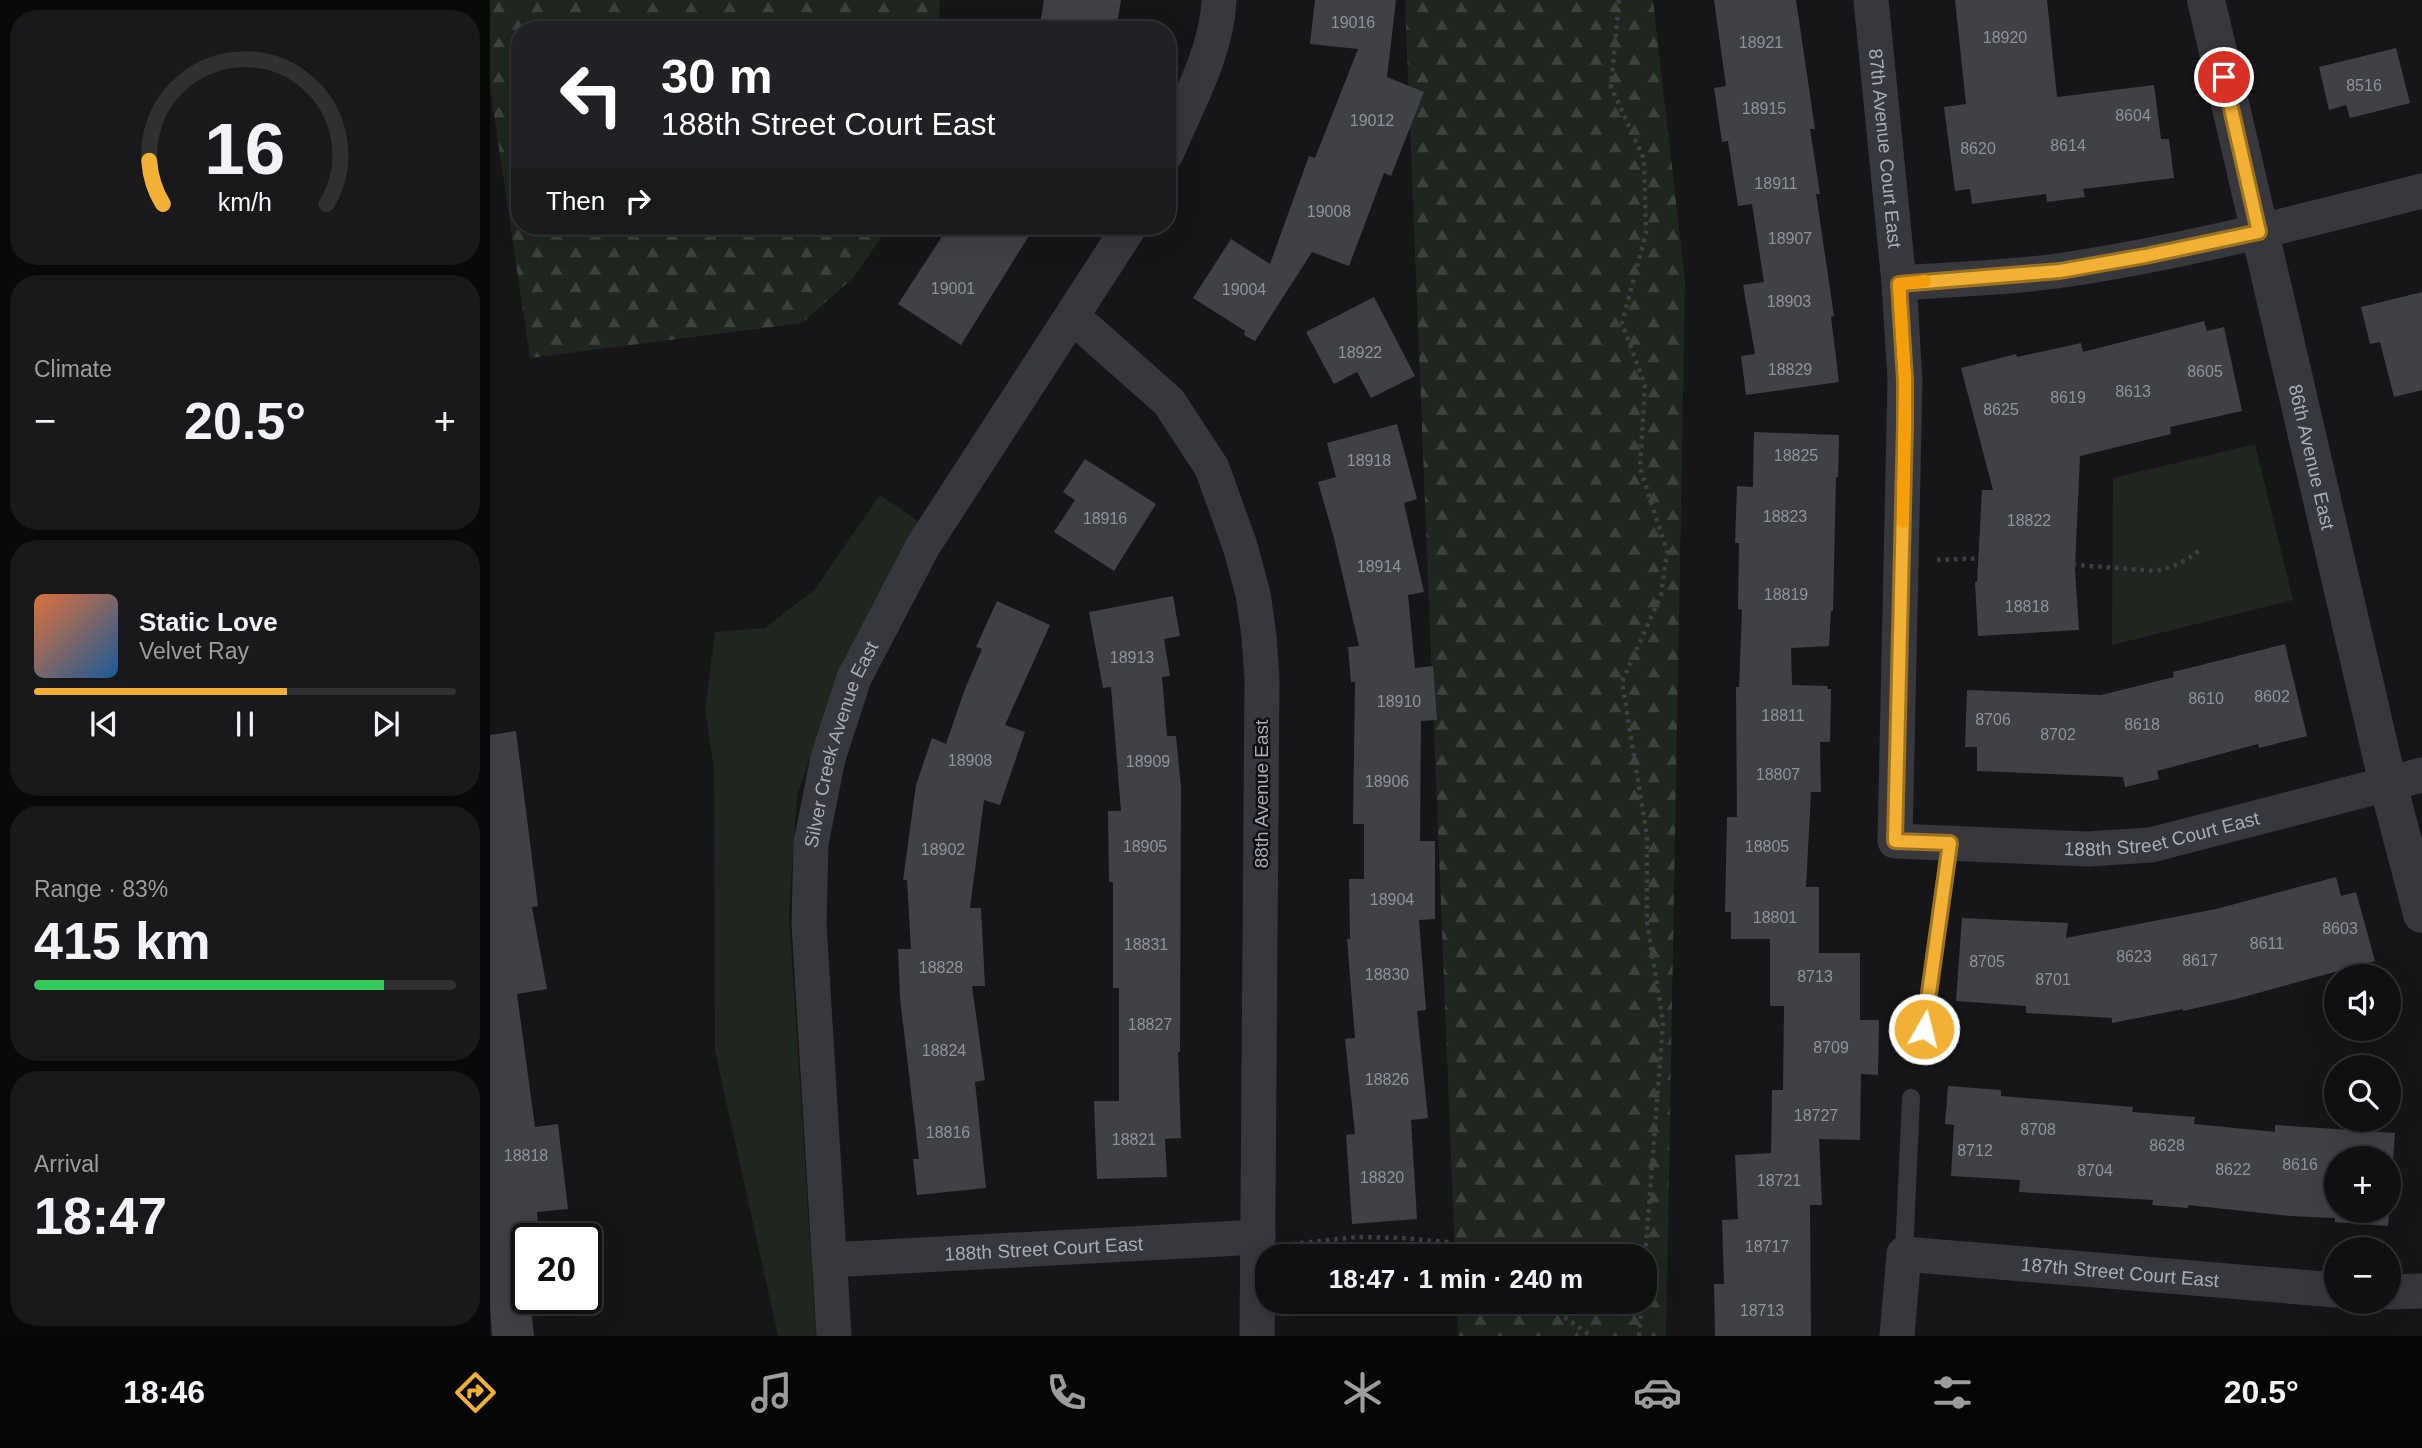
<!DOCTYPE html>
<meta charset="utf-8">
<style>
:root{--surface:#101012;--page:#19191b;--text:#f1f3f6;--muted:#9c9d9f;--line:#303032;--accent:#f2b134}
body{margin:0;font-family:Helvetica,sans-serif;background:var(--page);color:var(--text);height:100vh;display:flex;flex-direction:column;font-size:26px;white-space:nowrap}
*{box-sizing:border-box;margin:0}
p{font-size:23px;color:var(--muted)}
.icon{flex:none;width:38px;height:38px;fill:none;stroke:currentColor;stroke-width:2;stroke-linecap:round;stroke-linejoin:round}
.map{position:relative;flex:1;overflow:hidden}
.details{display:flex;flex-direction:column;gap:10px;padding:10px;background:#09090a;width:490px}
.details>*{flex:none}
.guide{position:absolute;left:21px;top:21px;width:665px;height:214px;border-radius:28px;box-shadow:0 7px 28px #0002,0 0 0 2px var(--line);background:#202124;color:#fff;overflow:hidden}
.tools{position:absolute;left:1834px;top:964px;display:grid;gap:14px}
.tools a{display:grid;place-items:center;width:77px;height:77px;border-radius:50%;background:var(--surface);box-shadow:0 7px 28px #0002,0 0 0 2px var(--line);font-size:35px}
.speed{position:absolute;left:21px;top:1223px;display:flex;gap:14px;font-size:35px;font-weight:700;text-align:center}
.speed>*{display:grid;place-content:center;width:91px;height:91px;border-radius:50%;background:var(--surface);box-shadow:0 7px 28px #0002,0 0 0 2px var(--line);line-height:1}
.speed .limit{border:4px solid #111;border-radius:10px;background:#fff;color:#111}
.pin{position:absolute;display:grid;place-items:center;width:60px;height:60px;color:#fff;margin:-30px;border:4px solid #fff;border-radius:50%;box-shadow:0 2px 7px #0007}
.me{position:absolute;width:77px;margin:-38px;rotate:8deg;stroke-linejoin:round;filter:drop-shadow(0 0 5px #0008)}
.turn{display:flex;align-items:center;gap:24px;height:147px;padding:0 35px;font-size:32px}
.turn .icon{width:91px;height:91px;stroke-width:2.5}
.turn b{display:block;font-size:49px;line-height:60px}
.then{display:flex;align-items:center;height:66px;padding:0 35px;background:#0003;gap:14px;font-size:26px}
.big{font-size:52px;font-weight:700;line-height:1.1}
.details .widget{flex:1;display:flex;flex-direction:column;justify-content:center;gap:10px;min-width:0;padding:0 24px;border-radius:28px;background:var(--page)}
.details .dial{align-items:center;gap:0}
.dial svg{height:182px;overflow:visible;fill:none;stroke:var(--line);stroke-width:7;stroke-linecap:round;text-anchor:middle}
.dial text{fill:var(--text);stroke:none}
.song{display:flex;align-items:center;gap:21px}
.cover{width:84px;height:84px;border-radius:10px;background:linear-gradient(135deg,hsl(20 70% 55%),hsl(210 70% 35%))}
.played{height:7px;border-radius:4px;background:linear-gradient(90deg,var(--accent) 60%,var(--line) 60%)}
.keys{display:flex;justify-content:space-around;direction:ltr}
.heat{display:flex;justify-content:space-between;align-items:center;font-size:38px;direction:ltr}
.charge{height:10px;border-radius:5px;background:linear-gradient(90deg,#34c759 83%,var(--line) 0)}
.trip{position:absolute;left:765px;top:1244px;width:402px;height:70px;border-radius:28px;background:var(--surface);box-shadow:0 7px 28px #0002,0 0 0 2px var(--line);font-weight:700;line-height:70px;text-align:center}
.tabs{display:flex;height:112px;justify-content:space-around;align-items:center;background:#060607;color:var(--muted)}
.tabs .icon{width:49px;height:49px}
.tabs .active{color:var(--accent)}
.tabs b{font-size:32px;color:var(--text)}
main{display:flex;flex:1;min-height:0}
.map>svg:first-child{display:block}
.forest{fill:url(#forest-firs)}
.park{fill:#1e261f}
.building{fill:#404145;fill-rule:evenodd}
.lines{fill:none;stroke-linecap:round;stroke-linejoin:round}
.path{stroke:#3d3f44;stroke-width:4.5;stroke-dasharray:3.5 5;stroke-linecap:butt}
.service{stroke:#37383d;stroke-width:18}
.minor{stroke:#37383d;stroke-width:35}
.tertiary{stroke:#37383d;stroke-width:38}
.route-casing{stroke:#9d7322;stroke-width:18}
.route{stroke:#f2b134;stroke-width:12}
.slow{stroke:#f59e0b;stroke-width:12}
.labels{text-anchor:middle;stroke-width:5;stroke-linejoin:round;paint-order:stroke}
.number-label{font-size:16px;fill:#8e929b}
.street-label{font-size:19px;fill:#a8adb8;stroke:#111113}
</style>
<main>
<section class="details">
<div class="widget dial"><svg viewBox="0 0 100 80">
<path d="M14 69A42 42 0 1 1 86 69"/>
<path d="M14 69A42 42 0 0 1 8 50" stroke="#f2b134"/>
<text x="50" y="56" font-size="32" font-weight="700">16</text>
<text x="50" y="72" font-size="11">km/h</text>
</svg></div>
<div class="widget"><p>Climate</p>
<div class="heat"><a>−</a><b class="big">20.5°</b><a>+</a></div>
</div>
<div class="widget">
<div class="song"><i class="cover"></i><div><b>Static Love</b><p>Velvet Ray</p></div></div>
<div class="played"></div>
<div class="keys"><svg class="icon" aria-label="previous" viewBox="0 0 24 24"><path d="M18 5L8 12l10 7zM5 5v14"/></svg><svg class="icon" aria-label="pause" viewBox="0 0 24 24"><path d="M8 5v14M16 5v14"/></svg><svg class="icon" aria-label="next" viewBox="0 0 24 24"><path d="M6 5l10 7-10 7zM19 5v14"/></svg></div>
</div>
<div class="widget"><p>Range · 83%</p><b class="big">415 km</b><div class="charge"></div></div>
<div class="widget"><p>Arrival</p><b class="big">18:47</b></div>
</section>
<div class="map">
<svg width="1932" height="1336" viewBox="0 0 1932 1336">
<defs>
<pattern id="forest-firs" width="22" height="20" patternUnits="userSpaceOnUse" patternTransform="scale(1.75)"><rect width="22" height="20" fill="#1e261f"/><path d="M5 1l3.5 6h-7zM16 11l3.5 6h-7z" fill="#3c433d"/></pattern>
</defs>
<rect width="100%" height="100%" fill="#161618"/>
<path class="forest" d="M0,0H450L448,30H30V226H399L364,277L312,323L40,358L0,87Z
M915,0H1163L1195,282L1176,1336H968L967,1302H1155V1256H965Z"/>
<path class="park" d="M1765,444L1803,600L1622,645L1623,478Z
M390,495L428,521L341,697L307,796L299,913L326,1336H288L225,1051L224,768L215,710L225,632L275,628L324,590Z"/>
<path class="building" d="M554,0H631L626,30H549Z
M825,0H906L897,77L934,92L901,176L894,173L859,266L822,252L765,341L754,335L755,331L703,298L741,239L780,264L819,156L825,158L868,49L820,44Z
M1224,0H1306L1325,129H1320L1330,194H1326L1344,316L1341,317L1349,382L1256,395L1251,356L1265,354L1253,285L1274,282L1262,204L1248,206L1238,141L1232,142L1224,88L1236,86Z
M1465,0H1557L1567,97L1664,85L1671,139H1679L1684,178L1593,189L1595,197L1557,202L1556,194L1482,204L1480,189L1465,191L1454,107L1476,104Z
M1906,48L1920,103L1860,118L1856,105L1839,110L1829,67Z
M459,226H545L471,345L408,304Z
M1932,292V390L1904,397L1890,342L1880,344L1871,307Z
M884,297L925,376L881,398L867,372L844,384L816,332Z
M1714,321L1717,331L1734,327L1752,411L1680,427L1681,434L1590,456L1585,569L1589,630L1488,636L1485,582H1487L1492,490H1503L1471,368L1526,354L1527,357L1591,343L1593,352Z
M907,424L927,499L914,503L934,592L918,595L925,668L943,666L947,720L931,721L930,841H945V919L929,920L936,1010L927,1011L938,1118L921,1120L927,1219L862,1224L856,1135L865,1134L855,1039L865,1038L857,939H860L859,879H874V824H863L865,682H861L858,647L869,646L844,538L828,482L846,477L837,443Z
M1264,432L1349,435L1348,477H1346L1343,611H1341L1339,646L1301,648L1302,685L1338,686L1337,689H1341L1340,742H1330L1331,792H1321L1316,887H1329V953H1370V1020H1389L1388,1075L1371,1074L1370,1140L1329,1139L1332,1205H1320L1321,1336H1225L1224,1284H1234L1232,1220L1248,1219L1245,1155L1281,1153L1282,1090H1293L1294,1006H1280V939H1241V912H1235L1237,817H1247L1246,687H1249L1252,610L1248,609L1249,543H1245L1247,486L1263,487Z
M595,459L666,504L624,571L564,532L585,500L573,492Z
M683,596L690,636L674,639L680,676L672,677L677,736H686L691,787L690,1052H688L691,1138L675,1139L677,1177L607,1179L604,1101H629V988H623V882H619L618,811H631L621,687L613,688L599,612Z
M507,601L560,625L515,725L535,732L510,805L494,800L480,908H491L495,986H482L495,1080L485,1082L496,1188L427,1195L423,1159H429L410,998L408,949H421L417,880H413L426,785L442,738L456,744L475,689L492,649L486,647Z
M1795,644L1817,736L1769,748L1768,744L1667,771L1669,779L1635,787L1633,777L1487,771V747H1475L1477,690L1611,695L1684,677L1683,672Z
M26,731L48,906L42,907L57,989L27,994L45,1127L68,1124L78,1209L47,1212L49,1239H37V1298H40L44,1336H2L0,1306V735Z
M1846,877L1851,896L1866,892L1885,961L1746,999L1693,1011V1009L1622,1023V1018L1536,1013V1006L1466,1001L1472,918L1578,923L1576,938L1726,909Z
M1458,1086L1511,1090V1096L1643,1107L1642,1112L1705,1117L1704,1124L1785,1132V1125L1905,1133L1898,1226L1845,1222V1218L1800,1216L1698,1205V1208L1662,1205L1663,1200L1529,1192L1530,1180L1461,1176L1464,1125L1455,1124ZM1846,1158H1899V1211H1846Z"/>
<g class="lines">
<path class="path" d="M1129,0L1121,87L1154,159L1156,233L1132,323L1155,385L1150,468L1177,551L1171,595L1132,682L1157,836V922L1173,1022L1155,1258
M1447,560L1497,558L1666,571C1684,567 1696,561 1710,550
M802,1244L867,1237L912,1238L957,1242L983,1256
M1054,1302L1101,1336
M1149,1336L1152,1302"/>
<path class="service" d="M1434,1029L1460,843
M1414,1254L1421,1098"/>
<g class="minor">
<path id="s1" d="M1381,0L1409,283L1415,380L1405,841L1598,849L1661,845L1932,775"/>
<path d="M677,152C697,104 727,52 729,0"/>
<path d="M1409,283C1464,279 1520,278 1574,270C1695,252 1813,221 1932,191"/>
<path d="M582,316L679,402L722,468L750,546L763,594L769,636L772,679L767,1336"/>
<path id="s2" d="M339,1260L768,1237"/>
<path d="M1899,1292L1932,1291"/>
<path id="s3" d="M344,1336L319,924L321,843L338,758L364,678L433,546L640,226"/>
<path id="s4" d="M1407,1336L1414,1254L1846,1290"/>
</g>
<path class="tertiary" id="s5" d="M1716,0L1898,784L1932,914"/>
</g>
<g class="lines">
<g class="route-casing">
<path id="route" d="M1434,1029L1460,843L1405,841L1415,425V380L1409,284L1570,271L1655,256L1769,232L1734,77"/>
</g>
<use href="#route" class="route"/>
<path class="slow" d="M1413,522L1415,380L1409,284L1435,281"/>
</g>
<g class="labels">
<g class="number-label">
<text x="863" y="28">19016</text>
<text x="1515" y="43">18920</text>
<text x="1271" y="48">18921</text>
<text x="1874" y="91">8516</text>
<text x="1274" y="114">18915</text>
<text x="1643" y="121">8604</text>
<text x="882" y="126">19012</text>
<text x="1578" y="151">8614</text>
<text x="1488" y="154">8620</text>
<text x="1286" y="189">18911</text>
<text x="839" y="217">19008</text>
<text x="1300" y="244">18907</text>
<text x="463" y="294">19001</text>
<text x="754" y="295">19004</text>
<text x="1299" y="307">18903</text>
<text x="870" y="358">18922</text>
<text x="1300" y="375">18829</text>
<text x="1715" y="377">8605</text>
<text x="1643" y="397">8613</text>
<text x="1578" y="403">8619</text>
<text x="1511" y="415">8625</text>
<text x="1306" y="461">18825</text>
<text x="879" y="466">18918</text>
<text x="1295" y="522">18823</text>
<text x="615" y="524">18916</text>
<text x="1539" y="526">18822</text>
<text x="889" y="572">18914</text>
<text x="1296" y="600">18819</text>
<text x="1537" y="612">18818</text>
<text x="642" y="663">18913</text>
<text x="1782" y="702">8602</text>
<text x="1716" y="704">8610</text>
<text x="909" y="707">18910</text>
<text x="1293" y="721">18811</text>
<text x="1503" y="725">8706</text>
<text x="1652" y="730">8618</text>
<text x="1568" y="740">8702</text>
<text x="480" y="766">18908</text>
<text x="658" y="767">18909</text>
<text x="1288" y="780">18807</text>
<text x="897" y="787">18906</text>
<text x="655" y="852">18905</text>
<text x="1277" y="852">18805</text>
<text x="453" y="855">18902</text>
<text x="902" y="905">18904</text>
<text x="1285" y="923">18801</text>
<text x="1850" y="934">8603</text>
<text x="1777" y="949">8611</text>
<text x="656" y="950">18831</text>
<text x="1644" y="962">8623</text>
<text x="1710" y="966">8617</text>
<text x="1497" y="967">8705</text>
<text x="451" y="973">18828</text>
<text x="897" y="980">18830</text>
<text x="1325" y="982">8713</text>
<text x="1563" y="985">8701</text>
<text x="660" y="1030">18827</text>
<text x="1341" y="1053">8709</text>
<text x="454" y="1056">18824</text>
<text x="897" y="1085">18826</text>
<text x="1326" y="1121">18727</text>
<text x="1548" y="1135">8708</text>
<text x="458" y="1138">18816</text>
<text x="644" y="1145">18821</text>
<text x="1677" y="1151">8628</text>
<text x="1485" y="1156">8712</text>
<text x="36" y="1161">18818</text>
<text x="1810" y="1170">8616</text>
<text x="1743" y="1175">8622</text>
<text x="1605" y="1176">8704</text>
<text x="892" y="1183">18820</text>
<text x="1289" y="1186">18721</text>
<text x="1277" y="1252">18717</text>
<text x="1272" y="1316">18713</text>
</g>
<g class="street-label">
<text dy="7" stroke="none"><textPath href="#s1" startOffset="149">87th Avenue Court East</textPath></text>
<text dy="7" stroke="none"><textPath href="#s5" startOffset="469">86th Avenue East</textPath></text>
<text dy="7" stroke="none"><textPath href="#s3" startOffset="597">Silver Creek Avenue East</textPath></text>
<text transform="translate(771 794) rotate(-90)" y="7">88th Avenue East</text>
<text dy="7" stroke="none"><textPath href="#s1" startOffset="1111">188th Street Court East</textPath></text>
<text dy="7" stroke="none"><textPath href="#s2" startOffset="215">188th Street Court East</textPath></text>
<text dy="7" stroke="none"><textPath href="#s4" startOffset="299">187th Street Court East</textPath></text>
</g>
</g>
</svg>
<div class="tools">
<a><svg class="icon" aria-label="sound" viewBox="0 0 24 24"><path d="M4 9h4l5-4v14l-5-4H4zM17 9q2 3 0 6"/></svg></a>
<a><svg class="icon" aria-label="search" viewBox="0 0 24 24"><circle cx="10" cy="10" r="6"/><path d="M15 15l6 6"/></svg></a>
<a>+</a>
<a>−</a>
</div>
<div class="speed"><div class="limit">20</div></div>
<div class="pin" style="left:1734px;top:77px;background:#d93025"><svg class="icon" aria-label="arrive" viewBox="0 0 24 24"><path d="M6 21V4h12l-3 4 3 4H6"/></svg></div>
<svg class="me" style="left:1434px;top:1029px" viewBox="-20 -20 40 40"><circle r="17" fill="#f2b134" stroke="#fff" stroke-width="3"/><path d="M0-11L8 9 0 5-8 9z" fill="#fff"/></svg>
<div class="trip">18:47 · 1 min · 240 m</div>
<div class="guide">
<div class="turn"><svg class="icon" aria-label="left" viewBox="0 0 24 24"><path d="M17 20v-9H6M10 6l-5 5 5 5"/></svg><div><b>30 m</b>188th Street Court East</div></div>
<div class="then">Then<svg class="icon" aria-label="right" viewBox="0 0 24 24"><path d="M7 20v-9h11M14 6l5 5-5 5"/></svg></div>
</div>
</div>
</main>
<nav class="tabs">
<b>18:46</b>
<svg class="icon active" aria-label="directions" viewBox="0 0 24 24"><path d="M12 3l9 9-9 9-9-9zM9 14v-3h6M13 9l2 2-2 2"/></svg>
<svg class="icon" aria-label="music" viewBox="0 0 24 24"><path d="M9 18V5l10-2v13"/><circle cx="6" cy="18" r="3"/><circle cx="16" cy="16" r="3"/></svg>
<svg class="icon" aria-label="phone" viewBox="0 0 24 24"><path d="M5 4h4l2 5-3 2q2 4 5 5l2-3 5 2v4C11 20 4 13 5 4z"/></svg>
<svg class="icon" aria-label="climate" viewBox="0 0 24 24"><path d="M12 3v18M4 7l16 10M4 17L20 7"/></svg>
<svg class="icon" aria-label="car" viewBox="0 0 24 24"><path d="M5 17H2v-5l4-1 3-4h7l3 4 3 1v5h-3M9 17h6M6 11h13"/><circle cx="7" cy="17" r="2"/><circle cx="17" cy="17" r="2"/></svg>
<svg class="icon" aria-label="filters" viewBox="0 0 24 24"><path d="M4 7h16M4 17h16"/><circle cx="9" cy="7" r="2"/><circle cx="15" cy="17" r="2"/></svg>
<b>20.5°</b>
</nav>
